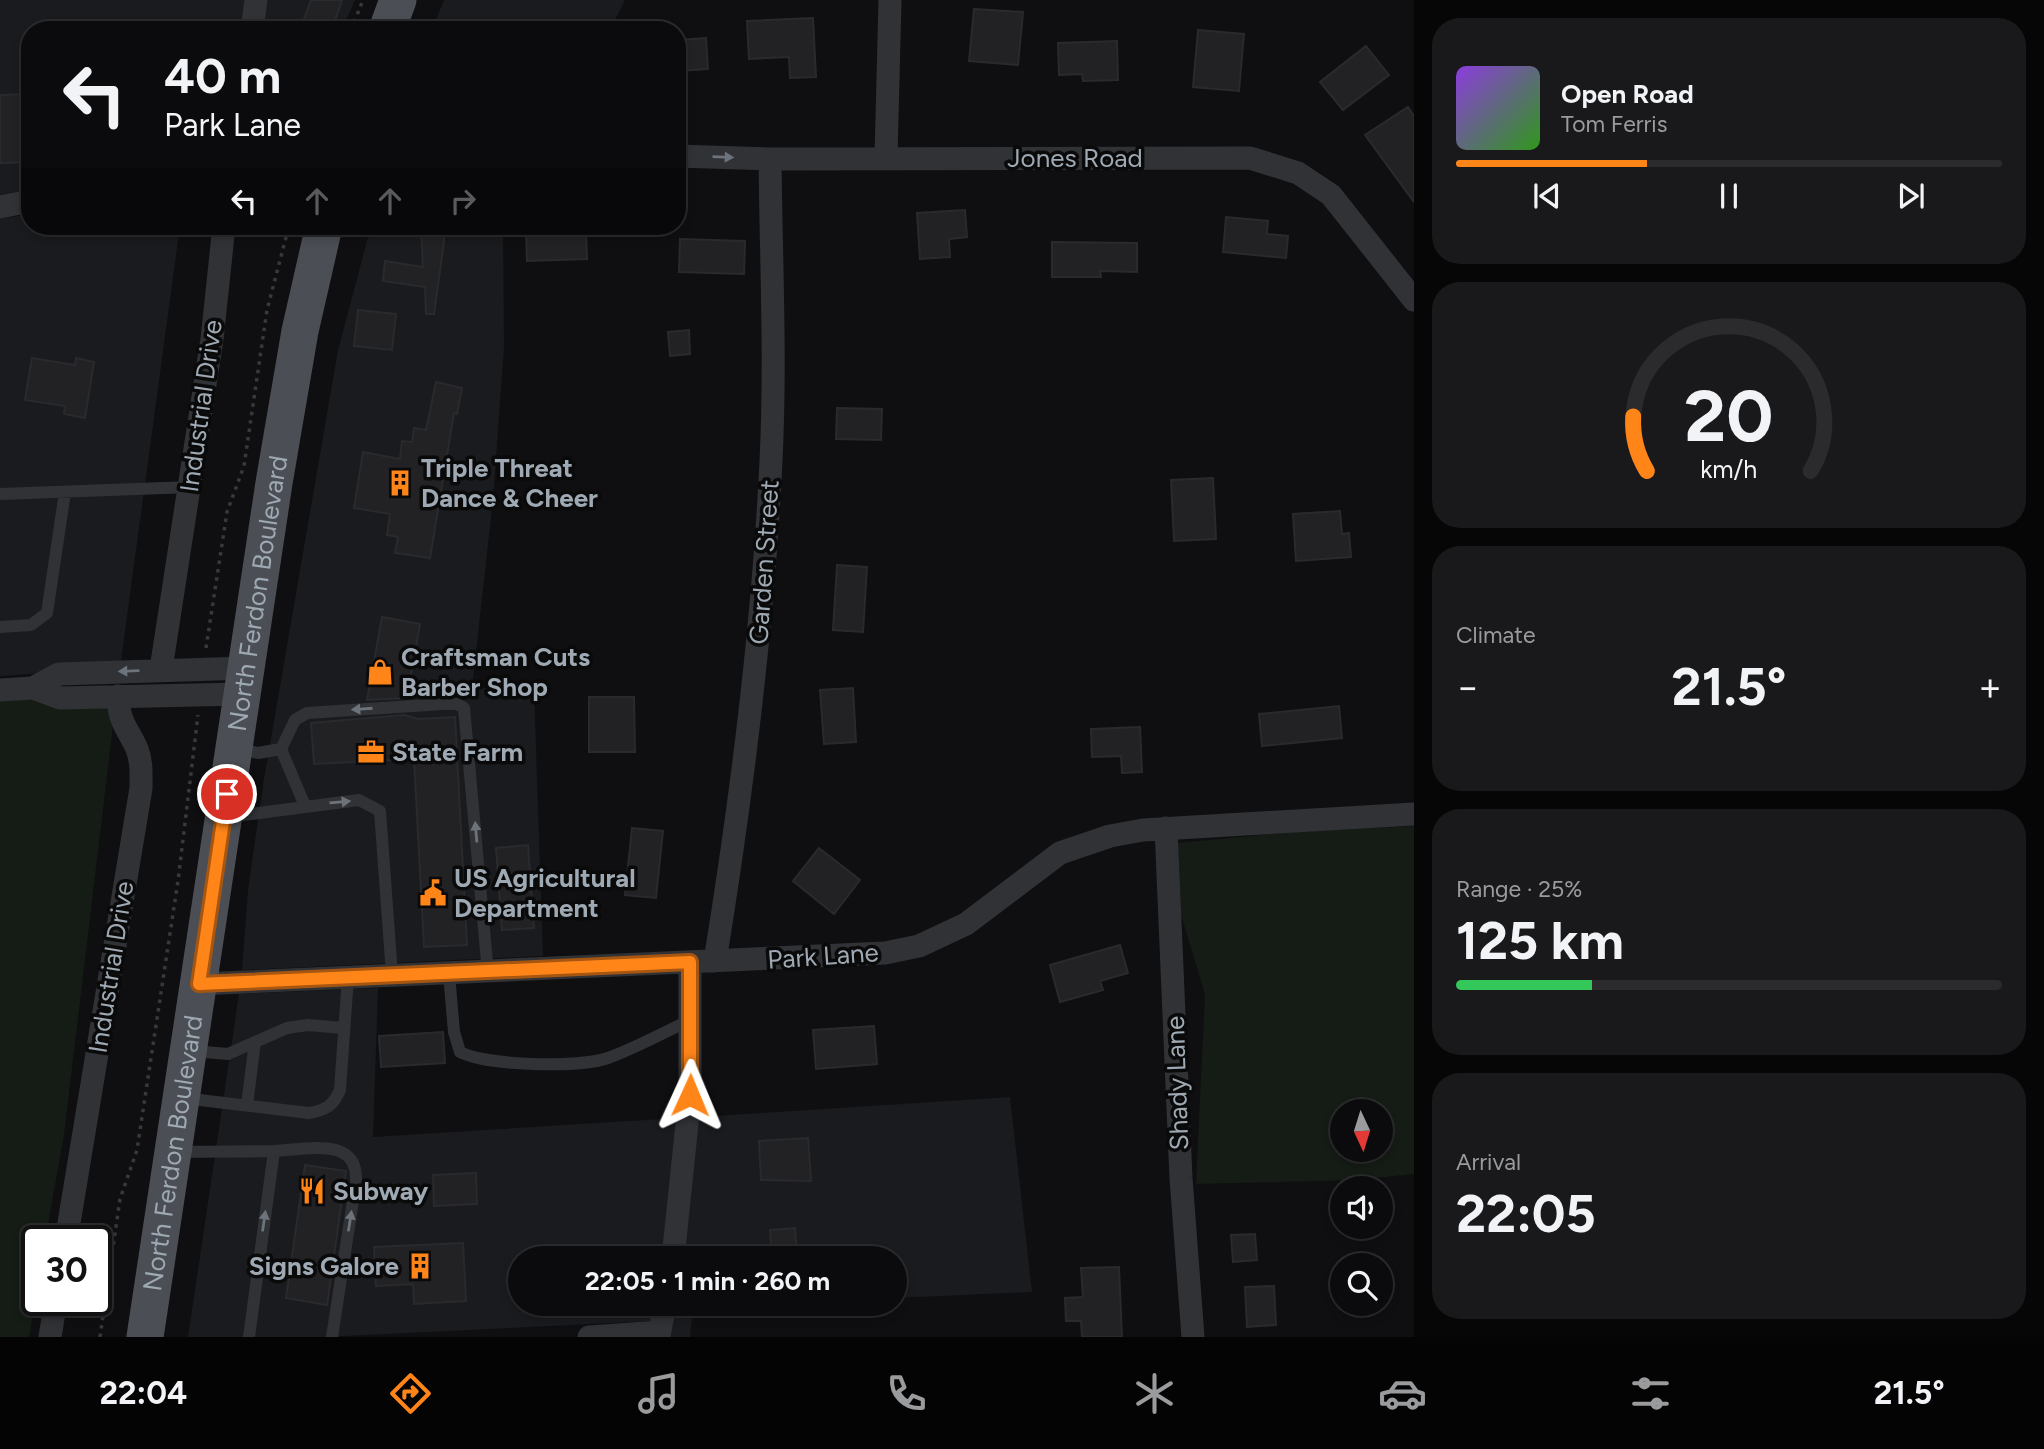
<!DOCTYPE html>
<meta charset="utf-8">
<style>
:root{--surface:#0b0b0d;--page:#19191b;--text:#f1f3f6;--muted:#9a9b9d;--line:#2b2b2e;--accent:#ff8519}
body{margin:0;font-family:Figtree,sans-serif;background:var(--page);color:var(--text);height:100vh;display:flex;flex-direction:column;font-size:26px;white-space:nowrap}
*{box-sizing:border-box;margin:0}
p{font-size:23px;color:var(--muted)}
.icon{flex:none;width:38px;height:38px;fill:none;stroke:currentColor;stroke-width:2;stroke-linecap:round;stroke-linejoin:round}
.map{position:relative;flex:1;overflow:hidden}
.panel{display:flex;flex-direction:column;gap:18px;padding:18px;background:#060607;width:630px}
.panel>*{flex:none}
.banner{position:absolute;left:21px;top:21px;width:665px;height:214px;border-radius:28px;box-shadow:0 4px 10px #0003,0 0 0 2px var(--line);background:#0b0b0d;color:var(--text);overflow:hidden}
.needle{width:46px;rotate:176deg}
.tools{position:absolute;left:1330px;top:1099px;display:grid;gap:14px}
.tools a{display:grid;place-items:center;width:63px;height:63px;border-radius:50%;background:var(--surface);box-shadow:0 4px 10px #0003,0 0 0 2px var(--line);font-size:35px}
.speed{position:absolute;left:21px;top:1225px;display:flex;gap:14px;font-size:35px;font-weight:700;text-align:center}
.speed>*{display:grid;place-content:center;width:91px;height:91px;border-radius:50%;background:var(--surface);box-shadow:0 4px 10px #0003,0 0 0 2px var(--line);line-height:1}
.speed .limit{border:4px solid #111;border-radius:10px;background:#fff;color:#111}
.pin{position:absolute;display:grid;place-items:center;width:60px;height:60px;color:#fff;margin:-30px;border:4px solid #fff;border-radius:50%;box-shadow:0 2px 7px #0007}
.me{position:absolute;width:77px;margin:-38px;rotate:1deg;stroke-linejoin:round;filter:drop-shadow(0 0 5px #0008)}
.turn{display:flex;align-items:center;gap:24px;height:147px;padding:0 28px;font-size:32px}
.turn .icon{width:91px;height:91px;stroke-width:2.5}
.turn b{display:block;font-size:49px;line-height:60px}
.lanes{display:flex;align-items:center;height:66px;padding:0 28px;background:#0003;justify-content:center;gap:35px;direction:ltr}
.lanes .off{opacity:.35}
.big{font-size:52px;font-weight:700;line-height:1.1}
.panel .tile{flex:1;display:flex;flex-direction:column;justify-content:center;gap:10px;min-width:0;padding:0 24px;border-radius:28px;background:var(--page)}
.panel .dial{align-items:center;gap:0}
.dial svg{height:182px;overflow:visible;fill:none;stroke:var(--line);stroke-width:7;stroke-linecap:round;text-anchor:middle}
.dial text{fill:var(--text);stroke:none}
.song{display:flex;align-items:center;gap:21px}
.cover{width:84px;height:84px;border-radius:10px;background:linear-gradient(135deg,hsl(270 70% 55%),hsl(110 70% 35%))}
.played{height:7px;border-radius:4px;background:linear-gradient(90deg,var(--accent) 35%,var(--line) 35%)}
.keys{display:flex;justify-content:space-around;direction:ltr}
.heat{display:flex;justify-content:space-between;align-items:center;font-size:38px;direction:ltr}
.charge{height:10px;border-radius:5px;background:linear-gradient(90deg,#34c759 25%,var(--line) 0)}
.trip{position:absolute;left:508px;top:1246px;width:399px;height:70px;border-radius:35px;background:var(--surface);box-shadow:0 4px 10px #0003,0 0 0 2px var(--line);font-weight:700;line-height:70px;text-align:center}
.menu{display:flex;height:112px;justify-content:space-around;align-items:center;background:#040405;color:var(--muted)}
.menu .icon{width:49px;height:49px}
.menu .current{color:var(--accent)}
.menu b{font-size:32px;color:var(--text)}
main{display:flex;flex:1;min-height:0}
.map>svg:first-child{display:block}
.built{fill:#1a1b1e}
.green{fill:#151b15;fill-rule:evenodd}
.building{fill:#222225;stroke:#292a2d;stroke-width:2}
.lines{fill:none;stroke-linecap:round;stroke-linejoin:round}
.path{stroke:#36393d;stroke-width:3.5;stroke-dasharray:3.5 5;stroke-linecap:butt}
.service{stroke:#303236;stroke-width:12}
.minor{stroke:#303236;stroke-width:23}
.primary{stroke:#4b4f55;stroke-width:37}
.oneway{fill:#6c737b}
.route-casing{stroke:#a65610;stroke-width:18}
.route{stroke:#ff8519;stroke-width:12}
.labels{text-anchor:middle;stroke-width:7;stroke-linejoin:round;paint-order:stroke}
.street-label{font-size:26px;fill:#9ea9b3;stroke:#0a0a0b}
.poi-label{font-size:26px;font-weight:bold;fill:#9ea9b3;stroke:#0a0a0b;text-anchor:start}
</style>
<main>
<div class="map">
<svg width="1414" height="1337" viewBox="0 0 1414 1337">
<rect width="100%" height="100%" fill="#0f0f11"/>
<path class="built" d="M0,0H246L241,30H30V189L0,195Z
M267,0H355L342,30H262Z
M444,0H625L610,30H432Z
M30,214V226H180L120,668L0,676V219Z
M371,226H503L504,347L493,500L472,688L534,689L543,956L242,970L248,890L263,785L338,350Z
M378,988L373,1137L678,1118L662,1258H520V1304H654L651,1321L324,1337H188L239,994Z
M1010,1097L1032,1292L894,1298V1258H683L699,1117Z
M676,1304H763L693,1307L690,1337H671Z"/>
<path class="green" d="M41,698L116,701L64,1135L45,1241H37V1292L29,1337H0V700Z
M1414,826V1174L1356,1180L1196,1184L1205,994L1181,915L1178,843L1293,832ZM1342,1111H1381V1150H1342Z"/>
<path class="building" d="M311,0H342L332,30H300Z
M974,9L1023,12L1018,65L969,61Z
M813,18L816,77L790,78L789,57L749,59L747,21Z
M1198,30L1244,34L1239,91L1193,87Z
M706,38L708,69L677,71V40Z
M1117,41L1118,80L1083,81L1082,74L1059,75L1058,43Z
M1366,46L1389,75L1343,110L1320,82Z
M30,94V162L0,163V95Z
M1408,107L1414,116V202L1365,135Z
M965,210L967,237L949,239L950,257L920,259L917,213Z
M1226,217L1268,221L1267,234L1288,236L1286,258L1223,252Z
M421,226H443L444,242L434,314H426L425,287L383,281L385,261L423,267Z
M586,229L587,259L527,261L526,231Z
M680,239L745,241L744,274L679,272Z
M1052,242L1137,243V272L1100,271L1101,277H1052Z
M358,310L396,314L392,350L354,346Z
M689,330L690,354L670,356L668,332Z
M32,358L75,365L76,358L94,362L85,418L64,414L65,406L25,400Z
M436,382L462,388L457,414L454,413L430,558L395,553L398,537L387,535L390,514L354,508L363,452L400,459L402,441L412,442L414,428L426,430Z
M837,408L882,409L881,440L836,439Z
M1213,478L1216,539L1174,541L1171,480Z
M1340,511L1342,534L1349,533L1351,557L1296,561L1293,514Z
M837,565L867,567L863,632L833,630Z
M382,617L420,624L407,698L367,700Z
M853,688L856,742L824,744L820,690Z
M589,697H634L635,752H589Z
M1339,706L1342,738L1262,746L1259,714Z
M404,715L418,719L455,717L467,945L424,947L414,759L314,764L311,723Z
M1140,727L1142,772L1122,773L1121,756L1092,757L1091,729Z
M632,828L663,831L656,898L625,895Z
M528,845L534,928L502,930L496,848Z
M819,848L860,880L834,914L793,881Z
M1120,945L1128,973L1100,981L1103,990L1060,1002L1050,965Z
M874,1026L877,1064L816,1069L813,1030Z
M443,1032L445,1063L381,1067L379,1036Z
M808,1138L811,1181L761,1180L759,1141Z
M305,1165L346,1171L327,1305L286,1298Z
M476,1173L477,1204L434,1206L433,1175Z
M795,1228L797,1258H772L770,1230Z
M1255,1234L1257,1260L1233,1262L1231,1235Z
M463,1243L466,1301L414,1304L413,1284L376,1286L374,1247Z
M1119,1267L1122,1337H1082L1081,1321H1066L1065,1298L1083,1297L1081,1268Z
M1274,1286L1276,1325L1247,1327L1245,1287Z"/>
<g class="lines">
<path class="path" d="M351,30L363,0
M206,648L227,512L244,466L267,310L289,226
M100,1337L120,1199L137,1150L178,881L198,715"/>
<path class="service" d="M0,494L191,487
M0,627L31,625L47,613L65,492
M235,748L258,753L281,749L295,720L307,713L443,704H457L464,708L488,973
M281,749L305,806
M228,817L359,800L380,811L392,975
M449,974L454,1032L460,1052C487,1066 579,1068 608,1058C636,1048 664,1032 691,1020
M192,1051L228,1054L287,1028L308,1025L343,1028
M183,1098L309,1113C326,1110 333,1106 340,1090L348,977
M247,1105L255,1042
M274,1151C305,1150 358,1135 356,1181L332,1337
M174,1152L274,1151L249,1337"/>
<path class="minor" d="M252,30L256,0
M677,156L770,159L1250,158L1298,173L1331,195L1414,300
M886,157L890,0
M0,207L30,201
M161,669L212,339L224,226
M33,688L59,674L246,668
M0,690L33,688L60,698L241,694
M1166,828L1181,1178L1193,1337
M715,961C742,795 763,629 771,461C776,361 771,259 770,159
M199,984L885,953L919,946L966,924L1060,853L1110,836L1143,830L1414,814
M66,1241L141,788C141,774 142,762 137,749C127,727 119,723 118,696
M673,1258L690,1095V963
M50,1337L56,1300
M589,1337L660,1332
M659,1337L665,1304"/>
<g class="primary">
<path d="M387,30L398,0"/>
<path id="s1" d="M145,1337L274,483L300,331L324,226"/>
</g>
</g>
<defs><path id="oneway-solid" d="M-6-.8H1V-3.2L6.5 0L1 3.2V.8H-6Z" transform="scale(1.75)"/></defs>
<g class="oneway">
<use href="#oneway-solid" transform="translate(723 157) rotate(2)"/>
<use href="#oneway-solid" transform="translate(129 671) rotate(178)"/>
<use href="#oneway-solid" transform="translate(362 709) rotate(176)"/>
<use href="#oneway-solid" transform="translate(340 802) rotate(-5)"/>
<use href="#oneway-solid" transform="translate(476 832) rotate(-95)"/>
<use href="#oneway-solid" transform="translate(264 1221) rotate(-82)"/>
<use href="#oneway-solid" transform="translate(350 1221) rotate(-81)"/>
</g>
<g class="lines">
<g class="route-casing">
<path id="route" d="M227,794L199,984L690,962V1095"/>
</g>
<use href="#route" class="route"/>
</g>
<defs>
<g id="building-bare" transform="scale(2.1)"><path d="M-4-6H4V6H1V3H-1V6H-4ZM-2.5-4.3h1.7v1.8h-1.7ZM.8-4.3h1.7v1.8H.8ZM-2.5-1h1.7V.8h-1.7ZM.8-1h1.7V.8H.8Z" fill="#ff8519" stroke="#0a0a0b" stroke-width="2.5" paint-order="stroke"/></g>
<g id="shop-bare" transform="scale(2.1)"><path d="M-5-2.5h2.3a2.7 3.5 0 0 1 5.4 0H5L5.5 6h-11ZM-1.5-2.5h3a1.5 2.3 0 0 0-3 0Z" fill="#ff8519" stroke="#0a0a0b" stroke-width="2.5" paint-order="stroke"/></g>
<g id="office-bare" transform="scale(2.1)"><path d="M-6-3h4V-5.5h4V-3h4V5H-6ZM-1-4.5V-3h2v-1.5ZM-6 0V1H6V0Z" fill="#ff8519" stroke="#0a0a0b" stroke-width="2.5" paint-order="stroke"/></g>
<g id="civic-bare" transform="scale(2.1)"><path d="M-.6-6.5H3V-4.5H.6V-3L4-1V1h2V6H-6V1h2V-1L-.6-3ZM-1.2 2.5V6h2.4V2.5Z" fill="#ff8519" stroke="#0a0a0b" stroke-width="2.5" paint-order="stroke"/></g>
<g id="restaurant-bare" transform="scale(2.1)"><path d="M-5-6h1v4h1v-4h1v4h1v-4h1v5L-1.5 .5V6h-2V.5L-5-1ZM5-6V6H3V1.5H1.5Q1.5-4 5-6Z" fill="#ff8519" stroke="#0a0a0b" stroke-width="2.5" paint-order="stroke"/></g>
</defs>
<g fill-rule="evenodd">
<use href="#building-bare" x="400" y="483"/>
<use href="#shop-bare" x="380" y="672"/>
<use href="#office-bare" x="371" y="752"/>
<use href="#civic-bare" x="433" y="893"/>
<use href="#restaurant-bare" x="312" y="1191"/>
<use href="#building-bare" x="420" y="1266"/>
</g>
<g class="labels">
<g class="street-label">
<text x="1075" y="167">Jones Road</text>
<text transform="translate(201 406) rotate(-82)" y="9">Industrial Drive</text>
<text transform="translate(764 562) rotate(-86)" y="9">Garden Street</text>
<text dy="9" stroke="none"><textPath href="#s1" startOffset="752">North Ferdon Boulevard</textPath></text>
<text transform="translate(823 956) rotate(-4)" y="9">Park Lane</text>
<text transform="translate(111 967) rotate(-81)" y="9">Industrial Drive</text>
<text transform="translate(1177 1083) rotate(-92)" y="9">Shady Lane</text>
<text dy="9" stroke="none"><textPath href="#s1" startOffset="186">North Ferdon Boulevard</textPath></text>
</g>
<g class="poi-label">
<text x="421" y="477">Triple Threat<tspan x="421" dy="30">Dance &amp; Cheer</tspan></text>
<text x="401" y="666">Craftsman Cuts<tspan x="401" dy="30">Barber Shop</tspan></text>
<text x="392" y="761">State Farm</text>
<text x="454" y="887">US Agricultural<tspan x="454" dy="30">Department</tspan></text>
<text x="333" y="1200">Subway</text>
<text x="399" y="1275" text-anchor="end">Signs Galore</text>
</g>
</g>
</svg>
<div class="tools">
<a><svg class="needle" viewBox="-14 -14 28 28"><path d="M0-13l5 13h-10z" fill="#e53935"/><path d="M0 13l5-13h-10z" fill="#9a9b9d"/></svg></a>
<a><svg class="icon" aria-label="sound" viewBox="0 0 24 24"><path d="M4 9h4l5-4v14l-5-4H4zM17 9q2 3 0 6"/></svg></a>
<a><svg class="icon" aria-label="search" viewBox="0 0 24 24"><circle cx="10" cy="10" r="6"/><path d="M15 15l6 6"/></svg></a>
</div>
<div class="speed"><div class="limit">30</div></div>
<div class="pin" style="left:227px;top:794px;background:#d93025"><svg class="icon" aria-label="arrive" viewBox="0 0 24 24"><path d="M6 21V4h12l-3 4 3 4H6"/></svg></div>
<svg class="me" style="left:690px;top:1095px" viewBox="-20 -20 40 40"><path d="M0-17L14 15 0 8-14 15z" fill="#ff8519" stroke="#fff" stroke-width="4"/></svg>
<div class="trip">22:05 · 1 min · 260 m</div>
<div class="banner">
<div class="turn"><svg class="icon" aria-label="left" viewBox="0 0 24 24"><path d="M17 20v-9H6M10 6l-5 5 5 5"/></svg><div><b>40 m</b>Park Lane</div></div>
<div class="lanes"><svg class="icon" aria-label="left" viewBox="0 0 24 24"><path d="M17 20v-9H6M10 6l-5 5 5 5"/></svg><svg class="icon off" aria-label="ahead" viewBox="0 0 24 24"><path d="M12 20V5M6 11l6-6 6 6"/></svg><svg class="icon off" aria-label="ahead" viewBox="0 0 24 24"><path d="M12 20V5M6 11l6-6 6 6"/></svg><svg class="icon off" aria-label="right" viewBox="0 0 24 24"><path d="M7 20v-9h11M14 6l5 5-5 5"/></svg></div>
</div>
</div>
<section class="panel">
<div class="tile">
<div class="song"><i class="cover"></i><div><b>Open Road</b><p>Tom Ferris</p></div></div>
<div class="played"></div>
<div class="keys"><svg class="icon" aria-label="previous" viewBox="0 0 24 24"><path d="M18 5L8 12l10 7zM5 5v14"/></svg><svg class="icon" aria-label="pause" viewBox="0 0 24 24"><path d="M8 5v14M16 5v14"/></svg><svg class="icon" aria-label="next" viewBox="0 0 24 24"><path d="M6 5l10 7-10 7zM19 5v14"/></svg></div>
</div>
<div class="tile dial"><svg viewBox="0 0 100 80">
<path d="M14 69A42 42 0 1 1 86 69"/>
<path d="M14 69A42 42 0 0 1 8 45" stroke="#ff8519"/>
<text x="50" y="56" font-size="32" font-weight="700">20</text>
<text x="50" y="72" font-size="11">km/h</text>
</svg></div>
<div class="tile"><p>Climate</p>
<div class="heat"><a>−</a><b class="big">21.5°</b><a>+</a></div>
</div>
<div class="tile"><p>Range · 25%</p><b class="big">125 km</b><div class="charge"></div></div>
<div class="tile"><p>Arrival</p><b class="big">22:05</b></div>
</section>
</main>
<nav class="menu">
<b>22:04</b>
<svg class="icon current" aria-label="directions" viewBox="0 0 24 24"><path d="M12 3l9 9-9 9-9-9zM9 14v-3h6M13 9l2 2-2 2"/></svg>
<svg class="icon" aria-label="music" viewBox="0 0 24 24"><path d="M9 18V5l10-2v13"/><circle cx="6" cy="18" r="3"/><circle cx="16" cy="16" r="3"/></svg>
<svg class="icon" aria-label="phone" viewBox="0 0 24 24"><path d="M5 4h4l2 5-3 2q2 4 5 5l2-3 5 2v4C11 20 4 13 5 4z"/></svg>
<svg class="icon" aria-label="climate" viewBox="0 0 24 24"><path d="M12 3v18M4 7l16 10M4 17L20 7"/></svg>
<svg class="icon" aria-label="car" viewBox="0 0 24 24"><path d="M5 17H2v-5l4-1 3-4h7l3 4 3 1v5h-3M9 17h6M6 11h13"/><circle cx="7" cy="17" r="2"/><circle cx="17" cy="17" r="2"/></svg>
<svg class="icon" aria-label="filters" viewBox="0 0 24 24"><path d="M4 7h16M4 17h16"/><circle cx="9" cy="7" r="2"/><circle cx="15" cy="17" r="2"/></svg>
<b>21.5°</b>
</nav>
